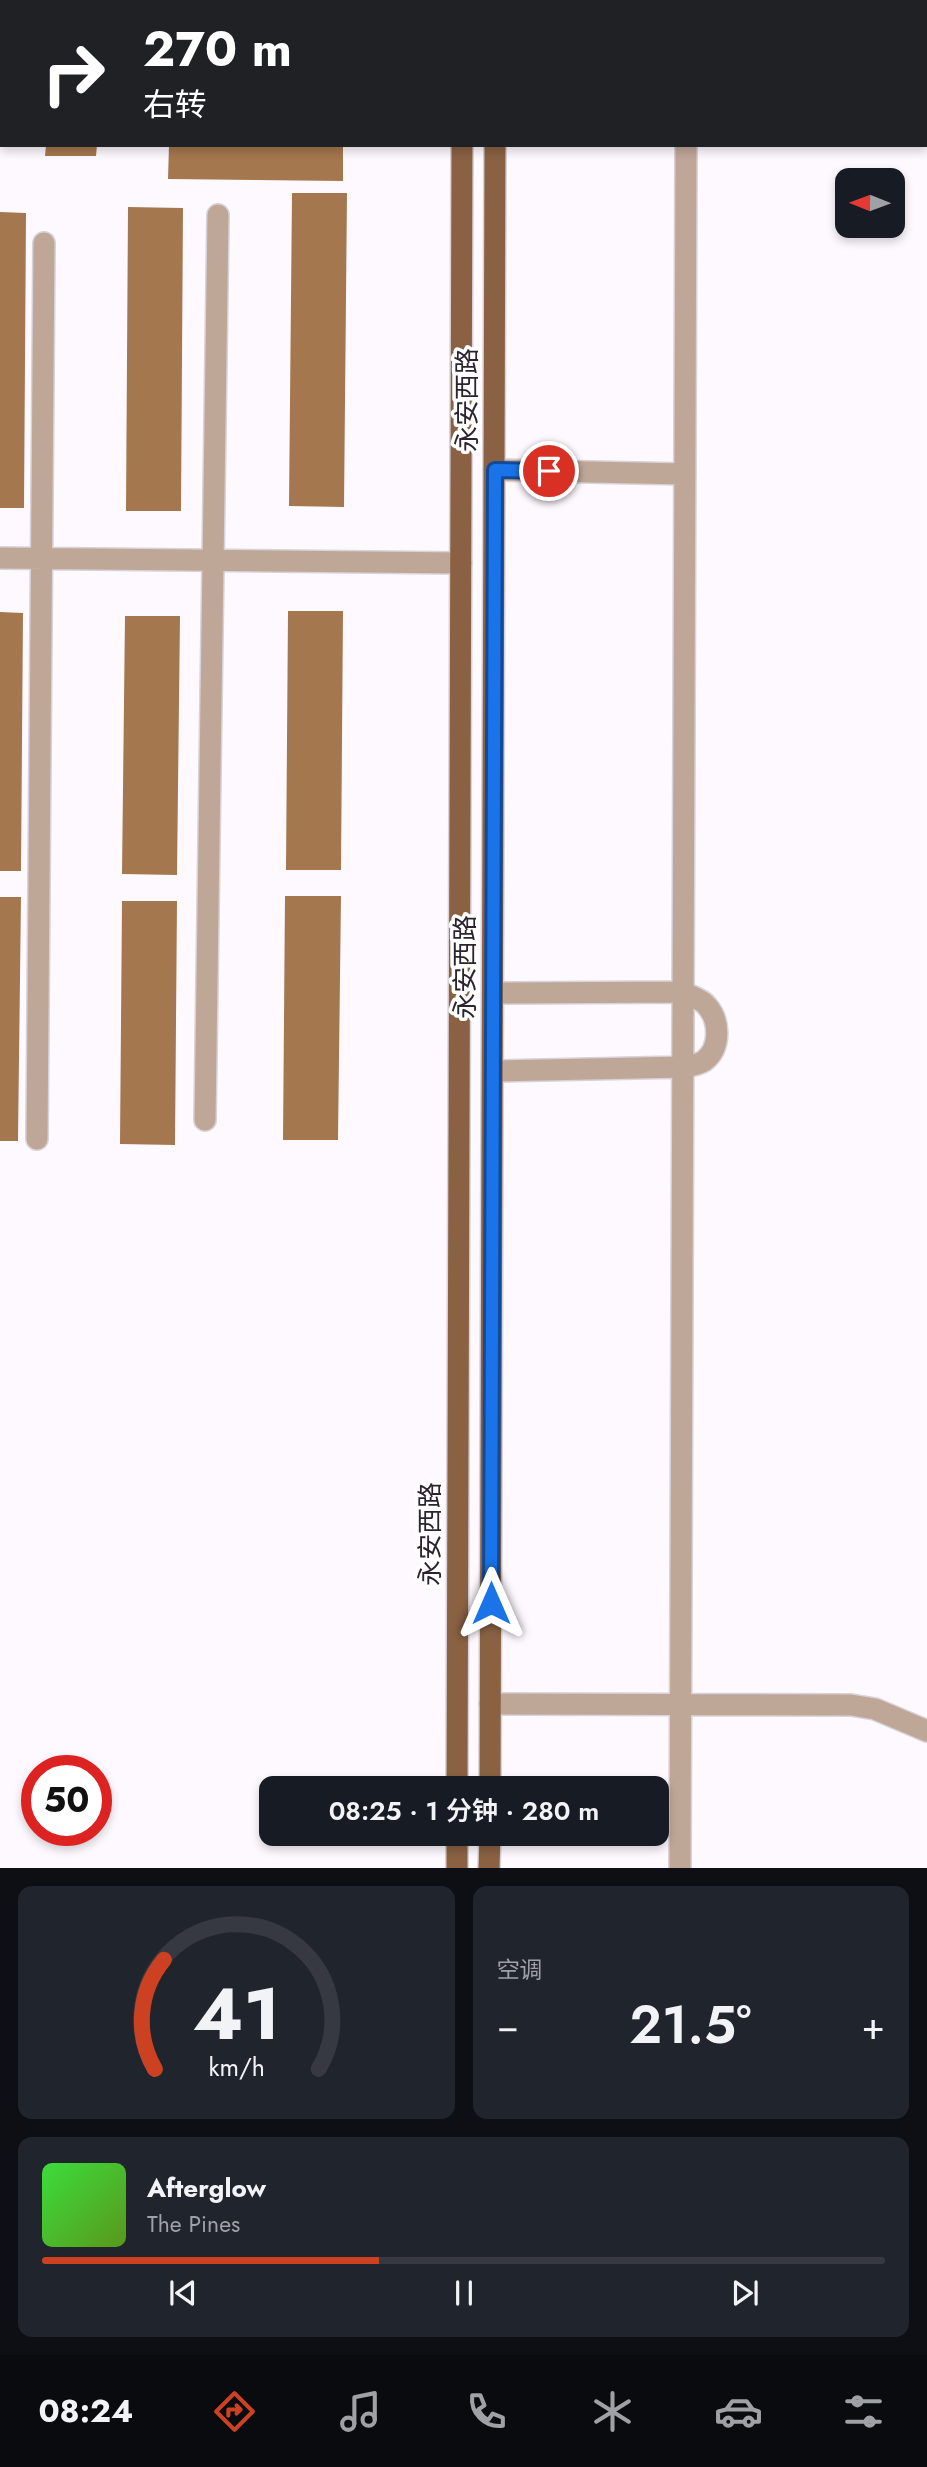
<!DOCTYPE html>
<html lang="zh">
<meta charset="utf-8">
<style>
:root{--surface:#171b24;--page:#20242c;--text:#f1f3f6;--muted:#9ea1a6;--line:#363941;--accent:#cb4121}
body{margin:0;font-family:Jost,"Noto Sans SC",sans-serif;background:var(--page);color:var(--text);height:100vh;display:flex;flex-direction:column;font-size:26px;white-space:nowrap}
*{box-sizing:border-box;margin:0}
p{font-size:23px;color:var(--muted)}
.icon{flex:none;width:38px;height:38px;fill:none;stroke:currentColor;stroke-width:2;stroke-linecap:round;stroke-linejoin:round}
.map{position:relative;height:1868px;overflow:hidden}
.drawer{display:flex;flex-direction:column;gap:18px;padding:18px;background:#0d0f14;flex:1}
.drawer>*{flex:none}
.top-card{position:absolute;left:0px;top:0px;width:928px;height:147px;box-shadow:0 4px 10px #0003;background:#202124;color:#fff;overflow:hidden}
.needle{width:46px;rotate:271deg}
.buttons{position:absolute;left:835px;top:168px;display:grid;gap:14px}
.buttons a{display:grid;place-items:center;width:70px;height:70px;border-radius:14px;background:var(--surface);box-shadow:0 4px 10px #0003;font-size:35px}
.speed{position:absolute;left:21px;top:1755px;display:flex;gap:14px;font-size:35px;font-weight:700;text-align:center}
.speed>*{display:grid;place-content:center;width:91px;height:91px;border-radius:50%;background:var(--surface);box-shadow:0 4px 10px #0003;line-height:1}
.speed .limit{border:10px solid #d22;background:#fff;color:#111}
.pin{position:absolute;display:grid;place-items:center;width:60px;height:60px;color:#fff;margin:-30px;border:4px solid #fff;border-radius:50%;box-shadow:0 2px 7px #0007}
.me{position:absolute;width:77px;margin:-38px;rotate:0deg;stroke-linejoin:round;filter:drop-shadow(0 0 5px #0008)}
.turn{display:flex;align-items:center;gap:24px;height:147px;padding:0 28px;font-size:32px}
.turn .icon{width:91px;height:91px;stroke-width:2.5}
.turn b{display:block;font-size:49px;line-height:60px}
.big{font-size:52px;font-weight:600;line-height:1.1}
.drawer .card{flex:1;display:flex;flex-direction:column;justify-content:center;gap:10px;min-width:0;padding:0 24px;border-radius:14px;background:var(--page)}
.drawer .dial{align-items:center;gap:0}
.dial svg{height:182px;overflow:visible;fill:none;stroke:var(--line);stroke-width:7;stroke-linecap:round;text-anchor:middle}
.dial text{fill:var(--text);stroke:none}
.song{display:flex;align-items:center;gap:21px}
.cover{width:84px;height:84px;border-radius:10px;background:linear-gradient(135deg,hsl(120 70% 55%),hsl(90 70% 35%))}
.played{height:7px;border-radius:4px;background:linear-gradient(90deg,var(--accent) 40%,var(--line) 40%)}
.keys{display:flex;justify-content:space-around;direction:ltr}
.heat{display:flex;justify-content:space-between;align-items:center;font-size:38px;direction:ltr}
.drawer .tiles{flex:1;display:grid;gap:18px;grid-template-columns:1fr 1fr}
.card:last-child{grid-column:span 2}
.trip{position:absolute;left:259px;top:1776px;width:410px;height:70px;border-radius:14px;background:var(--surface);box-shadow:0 4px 10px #0003;font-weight:600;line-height:70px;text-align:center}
.tab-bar{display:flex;height:112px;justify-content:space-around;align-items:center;background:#090b0e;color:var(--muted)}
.tab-bar .icon{width:49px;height:49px}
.tab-bar .current{color:var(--accent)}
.tab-bar b{font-size:32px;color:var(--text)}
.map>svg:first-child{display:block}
.building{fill:#a5774e}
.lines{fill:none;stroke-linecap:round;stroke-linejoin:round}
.minor-casing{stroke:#d8d2d9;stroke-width:24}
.major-casing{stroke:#d8d2d9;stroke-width:24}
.minor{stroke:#bfa797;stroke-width:21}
.major{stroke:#8a6143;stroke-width:21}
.route-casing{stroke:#114b97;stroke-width:18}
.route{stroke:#1a73e8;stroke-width:12}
.labels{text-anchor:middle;stroke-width:7;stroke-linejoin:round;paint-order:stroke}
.street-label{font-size:26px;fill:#2b232d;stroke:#fff}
</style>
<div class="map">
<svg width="927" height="1869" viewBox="0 0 927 1869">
<rect width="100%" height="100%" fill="#fef9ff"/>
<path class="building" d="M46,145H97L96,156H45Z
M169,145H343V181L168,179Z
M292,193H347L344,507L289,506Z
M128,207L183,208L181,511H126Z
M0,212L26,213L24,508H0Z
M288,611H343L341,870H286Z
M0,612L23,613L21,871H0Z
M125,616H180L177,875L122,874Z
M285,896H341L338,1140H283Z
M0,897H21L18,1141H0Z
M122,901H177L175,1145L120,1144Z"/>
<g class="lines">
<g class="minor-casing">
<path id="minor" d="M687,2V0
M926,125H927
M494,470L685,474
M0,558L461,563
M493,1071L683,1067C690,1066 698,1065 704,1061C721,1048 720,1021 707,1006C702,999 690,996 683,992L493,993
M205,1120L218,215
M37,1139L44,243
M490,1704L851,1705L875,1709L927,1731
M680,1869L686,145"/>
</g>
<g class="major-casing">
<path id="major" d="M462,2V0
M495,2V0
M457,1788L462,145
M490,1788L495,145
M457,1869V1834
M489,1869L490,1834"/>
</g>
<use href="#minor" class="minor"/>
<use href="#major" class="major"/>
</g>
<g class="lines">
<g class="route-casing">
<path id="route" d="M491,1603L495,470L549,471"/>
</g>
<use href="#route" class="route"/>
</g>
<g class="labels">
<g class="street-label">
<text transform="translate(467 400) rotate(-90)" y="9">永安西路</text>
<text transform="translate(465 967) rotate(-90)" y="9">永安西路</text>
<text transform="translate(430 1534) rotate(-90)" y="9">永安西路</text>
</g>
</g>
</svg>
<div class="buttons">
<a><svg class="needle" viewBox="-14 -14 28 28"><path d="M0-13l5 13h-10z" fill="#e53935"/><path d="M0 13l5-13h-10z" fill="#9ea1a6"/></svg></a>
</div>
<div class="speed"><div class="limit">50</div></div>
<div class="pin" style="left:549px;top:471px;background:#d93025"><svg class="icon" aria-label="arrive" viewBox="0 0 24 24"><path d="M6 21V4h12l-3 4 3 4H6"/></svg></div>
<svg class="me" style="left:491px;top:1603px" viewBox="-20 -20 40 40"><path d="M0-17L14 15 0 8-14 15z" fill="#1a73e8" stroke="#fff" stroke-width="4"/></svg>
<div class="trip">08:25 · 1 分钟 · 280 m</div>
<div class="top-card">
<div class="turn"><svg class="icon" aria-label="right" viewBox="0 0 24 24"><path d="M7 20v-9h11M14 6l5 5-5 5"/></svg><div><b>270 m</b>右转</div></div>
</div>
</div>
<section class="drawer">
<div class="tiles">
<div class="card dial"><svg viewBox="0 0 100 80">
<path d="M14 69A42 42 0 1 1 86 69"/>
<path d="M14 69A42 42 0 0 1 18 21" stroke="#cb4121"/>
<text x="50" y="56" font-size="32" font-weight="700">41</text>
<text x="50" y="72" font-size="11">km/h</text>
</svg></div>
<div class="card"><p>空调</p>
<div class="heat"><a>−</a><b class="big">21.5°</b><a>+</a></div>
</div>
<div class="card">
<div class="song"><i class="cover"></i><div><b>Afterglow</b><p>The Pines</p></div></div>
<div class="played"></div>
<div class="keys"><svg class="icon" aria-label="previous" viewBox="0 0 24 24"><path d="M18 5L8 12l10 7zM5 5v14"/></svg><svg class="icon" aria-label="pause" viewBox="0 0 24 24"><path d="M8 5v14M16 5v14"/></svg><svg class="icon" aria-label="next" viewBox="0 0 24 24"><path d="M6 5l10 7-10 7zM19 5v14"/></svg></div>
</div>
</div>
</section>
<nav class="tab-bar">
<b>08:24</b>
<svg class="icon current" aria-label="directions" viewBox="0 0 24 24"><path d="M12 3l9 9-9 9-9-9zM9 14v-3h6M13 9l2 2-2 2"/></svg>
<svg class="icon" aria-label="music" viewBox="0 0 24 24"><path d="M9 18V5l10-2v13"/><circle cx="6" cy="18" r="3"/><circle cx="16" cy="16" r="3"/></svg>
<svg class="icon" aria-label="phone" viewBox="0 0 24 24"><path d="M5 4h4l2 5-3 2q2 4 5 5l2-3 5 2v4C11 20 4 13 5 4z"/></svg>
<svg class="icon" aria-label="climate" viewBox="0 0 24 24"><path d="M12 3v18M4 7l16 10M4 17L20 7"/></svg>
<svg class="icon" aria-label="car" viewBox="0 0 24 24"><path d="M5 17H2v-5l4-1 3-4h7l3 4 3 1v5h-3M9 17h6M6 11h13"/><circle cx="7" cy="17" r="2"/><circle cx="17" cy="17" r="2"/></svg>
<svg class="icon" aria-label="filters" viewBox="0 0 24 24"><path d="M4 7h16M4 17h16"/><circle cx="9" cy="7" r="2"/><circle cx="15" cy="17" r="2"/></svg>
</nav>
